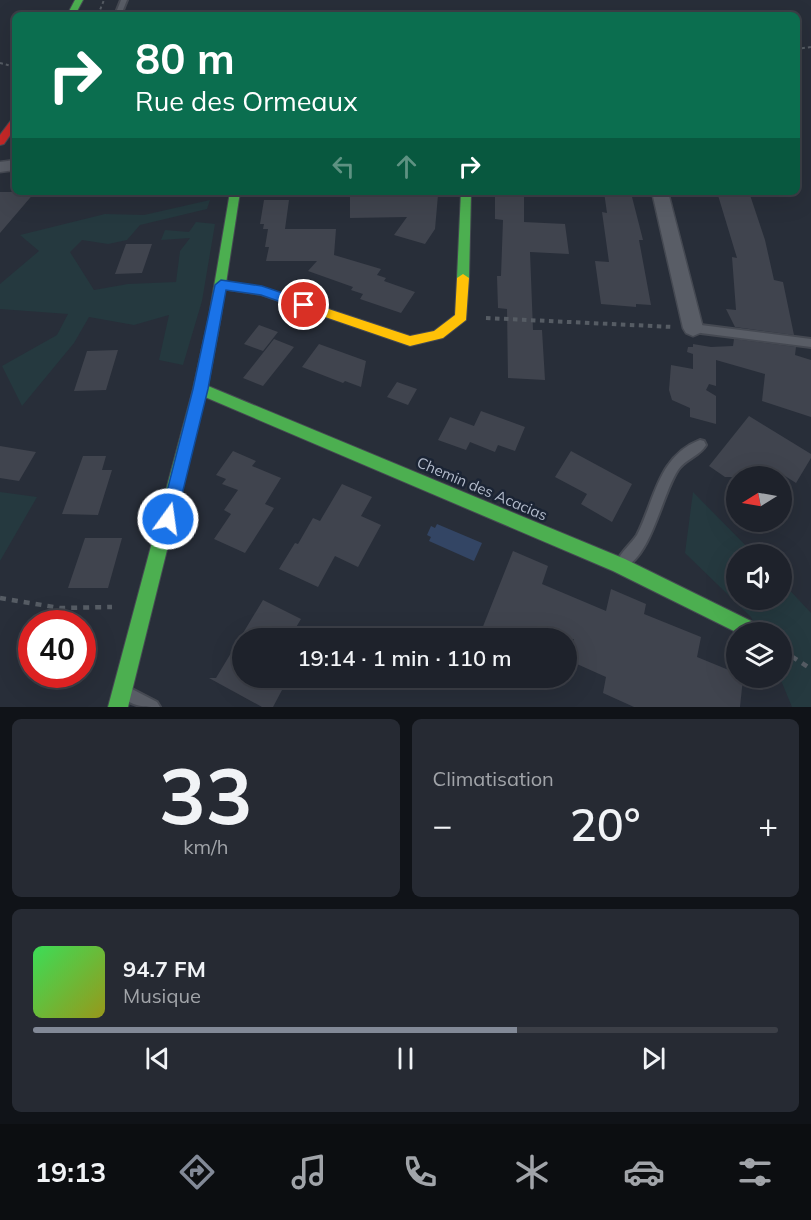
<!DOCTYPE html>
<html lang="fr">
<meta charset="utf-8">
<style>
:root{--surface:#1e222b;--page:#262a33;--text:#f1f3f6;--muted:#a1a4a9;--line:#3c3f47;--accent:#828997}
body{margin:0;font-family:Mulish,sans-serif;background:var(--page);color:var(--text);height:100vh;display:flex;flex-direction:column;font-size:22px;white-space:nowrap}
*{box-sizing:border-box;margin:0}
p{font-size:20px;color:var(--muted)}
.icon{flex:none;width:33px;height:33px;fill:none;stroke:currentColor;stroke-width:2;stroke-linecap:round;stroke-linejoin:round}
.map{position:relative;height:707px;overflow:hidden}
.drawer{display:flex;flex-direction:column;gap:12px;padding:12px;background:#101318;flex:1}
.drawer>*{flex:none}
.guide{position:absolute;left:12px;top:12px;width:788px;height:183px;border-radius:9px;box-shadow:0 6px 24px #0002,0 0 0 2px var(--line);background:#0b6e4f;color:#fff;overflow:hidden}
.needle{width:39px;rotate:259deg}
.controls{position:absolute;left:726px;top:466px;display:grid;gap:12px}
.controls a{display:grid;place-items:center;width:66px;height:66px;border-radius:50%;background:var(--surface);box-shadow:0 6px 24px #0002,0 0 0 2px var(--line);font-size:30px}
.speed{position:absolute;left:18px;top:610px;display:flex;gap:12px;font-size:30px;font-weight:700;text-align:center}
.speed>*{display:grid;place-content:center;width:78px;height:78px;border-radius:50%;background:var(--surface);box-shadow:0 6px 24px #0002,0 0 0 2px var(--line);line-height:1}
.speed .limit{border:9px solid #d22;background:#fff;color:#111}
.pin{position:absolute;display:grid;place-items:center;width:51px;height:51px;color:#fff;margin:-26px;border:3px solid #fff;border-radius:50%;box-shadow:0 2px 6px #0007}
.me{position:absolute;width:66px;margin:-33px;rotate:14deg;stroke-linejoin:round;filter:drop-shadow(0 0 4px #0008)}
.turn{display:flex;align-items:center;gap:21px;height:126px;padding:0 24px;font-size:27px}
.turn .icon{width:78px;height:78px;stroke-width:2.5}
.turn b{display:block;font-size:42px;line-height:51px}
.lanes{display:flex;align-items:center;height:57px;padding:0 24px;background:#0003;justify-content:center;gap:30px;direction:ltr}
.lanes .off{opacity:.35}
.big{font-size:45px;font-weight:600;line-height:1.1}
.drawer .card{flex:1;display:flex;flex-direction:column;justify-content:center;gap:9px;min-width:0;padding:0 21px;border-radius:9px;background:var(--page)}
.drawer .dial{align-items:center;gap:0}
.dial b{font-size:78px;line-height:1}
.song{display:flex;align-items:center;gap:18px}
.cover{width:72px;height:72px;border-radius:9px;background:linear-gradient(135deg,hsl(130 70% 55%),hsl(60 70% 35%))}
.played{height:6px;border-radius:3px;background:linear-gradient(90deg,var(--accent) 65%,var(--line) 65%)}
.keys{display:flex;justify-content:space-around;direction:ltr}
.heat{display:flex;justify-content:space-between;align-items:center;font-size:33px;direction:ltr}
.drawer .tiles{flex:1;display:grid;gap:12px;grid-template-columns:1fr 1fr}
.card:last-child{grid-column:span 2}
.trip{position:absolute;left:232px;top:628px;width:345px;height:60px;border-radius:30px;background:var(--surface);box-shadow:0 6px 24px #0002,0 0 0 2px var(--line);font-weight:600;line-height:60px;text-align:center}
.tabs{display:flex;height:96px;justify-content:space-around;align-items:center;background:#0c0e11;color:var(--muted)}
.tabs .icon{width:42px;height:42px}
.tabs .selected{color:var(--accent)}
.tabs b{font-size:27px;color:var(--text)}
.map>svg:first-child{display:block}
.green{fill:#25393f}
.water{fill:#334564}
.building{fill:#40444e}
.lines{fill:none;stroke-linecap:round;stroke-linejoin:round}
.lane-casing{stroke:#454952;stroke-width:4}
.street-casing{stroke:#454952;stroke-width:3}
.fast-casing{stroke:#454952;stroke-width:2}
.slow-casing{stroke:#454952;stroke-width:2}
.jam-casing{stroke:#454952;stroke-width:2}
.path-far2{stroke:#565c64;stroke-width:2;stroke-dasharray:3 3;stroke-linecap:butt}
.path-far1{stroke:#565c64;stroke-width:4;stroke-dasharray:4.5 4.5;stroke-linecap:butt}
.path{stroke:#565c64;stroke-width:4.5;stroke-dasharray:6 6;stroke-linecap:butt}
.lane{fill:#595d66;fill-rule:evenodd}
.street{fill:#595d66;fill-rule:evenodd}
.fast{fill:#4caf50;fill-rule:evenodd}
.slow{fill:#ffc107;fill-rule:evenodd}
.jam{fill:#c62828;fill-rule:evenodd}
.route{fill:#1a73e8;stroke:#114b97;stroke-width:1.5}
.labels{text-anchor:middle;stroke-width:5;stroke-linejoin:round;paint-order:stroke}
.street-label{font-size:15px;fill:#b2baca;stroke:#1b2434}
</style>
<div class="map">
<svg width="811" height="707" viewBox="0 0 811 707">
<rect width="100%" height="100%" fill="#282e39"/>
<path class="green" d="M210,200L207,209L140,225L127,240L108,244L82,240L70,252L94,290L128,284L176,282L180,251L190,238L161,240L165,230L189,232L196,222L215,224L202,301L183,365L159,360L169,315L134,325L89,317L74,343L22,406L2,366L57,335L68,314L0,309V284L39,251L20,235L105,214L144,215Z
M0,492L37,497L0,561Z
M693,492L755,555H736V600H782V582L811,613V707H792L780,678H782V633H758L751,617L685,553Z"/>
<path class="water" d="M437,524L482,543L474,561L429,541L431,537L427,535L431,526L435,528Z"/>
<path class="building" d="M0,192H35L0,233Z
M350,192H387V197L438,195L435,229L425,244L394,235L407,217L350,218Z
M604,192L631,193L643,240H639L651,305L636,304V307L601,304L595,261L609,262L602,212L607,213Z
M717,192H749L765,240L774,280L783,282L794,335L735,327L726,309L736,310L732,257L737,258Z
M495,194L524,196V222L565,224L569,254L530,252L533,330H542L545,380L508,378L507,309L498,308L497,276H501L503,220L495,219Z
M264,200H289L285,229H336L334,255L381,269L377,275L386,278L384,281L415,292L401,313L360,299L363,294L351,290L353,287L308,271L317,261H266L269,247H265L268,229H263L264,224H260Z
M126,244H152L142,273L115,274Z
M259,325L278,332L263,351L244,344Z
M274,339L294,347L263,386L243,378Z
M734,339L796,347L795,355L811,360V417L762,401L765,374L716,360V386L709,384L706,390L716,396V424L690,417V408L672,400L669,390L671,365L693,369V354L687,352L688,347H693V344L711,347L733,346Z
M319,344L366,361L361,387L345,381L343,383L302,367Z
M118,350L106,390L74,391L87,351Z
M397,382L417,389L408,405L387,397Z
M481,411L525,427L515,451L498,445L495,452L470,442L466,450L438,440L450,417L474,426Z
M749,416L811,454V458L796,483L771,467L764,477H725L709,466Z
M0,446L36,452L19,481L0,478Z
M233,451L256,461L252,466L281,478L265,504L274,508L245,553L214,539L231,514L224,510L238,490L222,484L226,479L216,475Z
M571,451L632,484L612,522L581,504L587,494L555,477Z
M83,456H106L102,470H112L98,515L62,514Z
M342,484L372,497L361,516L381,525L358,567L335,556L318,587L279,569L295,543L298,544L313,518L320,521Z
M85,538H122L108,588H68Z
M513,551L548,566L542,584L606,611L611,589L646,604L644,614L701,637L697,657L736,673V678H743L740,707H634L603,693L606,677L568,660L574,639H478Z
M263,600L301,619L289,639H243V678H260L282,690L273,707H262L209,678H216Z"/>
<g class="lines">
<g class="lane-casing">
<path id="lane" d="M121,0H127L121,15H115Z
M693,324L811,339V347L693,332L688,328Z
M700,440L704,441L706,445C700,456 685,459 678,470C662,494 651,557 624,567L619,565L617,561C622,551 631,544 637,535C655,500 658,456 700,440Z
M130,688L157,702L160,707C146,707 129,707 123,695L125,690Z"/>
</g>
<g class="street-casing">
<path id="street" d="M15,160V170L0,172V162Z
M652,192H668L703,328L700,333L693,336L686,333L683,328Z"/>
</g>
<g class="fast-casing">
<path id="fast" d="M75,0H83L75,15H67Z
M230,192H240L221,316L208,386L625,559L753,622L756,628L754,633H738L613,571L205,397L128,707H108L193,389L209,316Z
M461,192H471L469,278L463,282L457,278Z"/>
</g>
<g class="slow-casing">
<path id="slow" d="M463,274L469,278L466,320L443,338L410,346L261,295L221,289L215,285L221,281L262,287L410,336L434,331L455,315L457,278Z"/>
</g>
<g class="jam-casing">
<path id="jam" d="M15,118V128L4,144L0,145V135L12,119Z"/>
</g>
<path class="path-far2" d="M98,15L104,0
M796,49L811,47
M0,63L15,67"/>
<path class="path-far1" d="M486,318L673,327"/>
<path class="path" d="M0,598L60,608L112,607
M782,650L811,669"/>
<use href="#lane" class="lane"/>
<use href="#street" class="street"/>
<use href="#fast" class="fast"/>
<use href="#slow" class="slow"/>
<use href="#jam" class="jam"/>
</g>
<path class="route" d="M221,280L262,286L309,302L311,305L304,310L261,295L226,290L208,389L176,519L174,525L168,527L162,525L160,519L193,389L215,285Z"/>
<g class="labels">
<g class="street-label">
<text transform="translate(482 489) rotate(23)" y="5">Chemin des Acacias</text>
</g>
</g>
</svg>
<div class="controls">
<a><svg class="needle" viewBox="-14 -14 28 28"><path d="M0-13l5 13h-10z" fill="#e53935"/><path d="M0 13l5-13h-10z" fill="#a1a4a9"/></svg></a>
<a><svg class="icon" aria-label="sound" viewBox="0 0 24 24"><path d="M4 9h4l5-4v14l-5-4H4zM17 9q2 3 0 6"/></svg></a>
<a><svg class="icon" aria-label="layers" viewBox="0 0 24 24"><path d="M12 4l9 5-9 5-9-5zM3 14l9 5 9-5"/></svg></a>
</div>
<div class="speed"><div class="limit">40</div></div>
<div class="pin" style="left:304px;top:305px;background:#d93025"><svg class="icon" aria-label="arrive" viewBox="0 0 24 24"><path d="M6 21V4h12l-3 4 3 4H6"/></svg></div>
<svg class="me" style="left:168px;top:519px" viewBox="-20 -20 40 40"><circle r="17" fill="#1a73e8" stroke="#fff" stroke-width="3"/><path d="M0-11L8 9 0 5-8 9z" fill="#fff"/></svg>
<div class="trip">19:14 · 1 min · 110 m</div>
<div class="guide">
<div class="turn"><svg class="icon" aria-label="right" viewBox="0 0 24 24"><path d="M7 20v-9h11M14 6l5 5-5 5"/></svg><div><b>80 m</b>Rue des Ormeaux</div></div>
<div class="lanes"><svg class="icon off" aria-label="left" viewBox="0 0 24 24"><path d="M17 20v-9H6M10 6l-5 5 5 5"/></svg><svg class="icon off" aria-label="ahead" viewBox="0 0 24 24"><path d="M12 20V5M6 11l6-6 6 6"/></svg><svg class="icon" aria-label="right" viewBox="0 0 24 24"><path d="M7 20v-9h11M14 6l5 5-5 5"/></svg></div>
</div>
</div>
<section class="drawer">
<div class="tiles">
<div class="card dial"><b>33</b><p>km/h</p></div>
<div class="card"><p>Climatisation</p>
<div class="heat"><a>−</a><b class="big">20°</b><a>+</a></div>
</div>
<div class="card">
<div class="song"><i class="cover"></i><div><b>94.7 FM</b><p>Musique</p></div></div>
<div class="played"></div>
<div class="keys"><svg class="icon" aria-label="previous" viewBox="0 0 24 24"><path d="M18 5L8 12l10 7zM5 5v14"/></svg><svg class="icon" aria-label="pause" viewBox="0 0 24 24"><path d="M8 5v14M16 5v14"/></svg><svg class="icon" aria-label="next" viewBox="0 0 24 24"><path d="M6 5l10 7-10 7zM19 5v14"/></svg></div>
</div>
</div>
</section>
<nav class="tabs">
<b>19:13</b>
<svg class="icon selected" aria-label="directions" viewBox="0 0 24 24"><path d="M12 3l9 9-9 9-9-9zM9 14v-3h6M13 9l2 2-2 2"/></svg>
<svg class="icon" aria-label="music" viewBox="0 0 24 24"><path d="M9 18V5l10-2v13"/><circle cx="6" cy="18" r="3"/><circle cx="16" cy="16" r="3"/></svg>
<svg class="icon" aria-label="phone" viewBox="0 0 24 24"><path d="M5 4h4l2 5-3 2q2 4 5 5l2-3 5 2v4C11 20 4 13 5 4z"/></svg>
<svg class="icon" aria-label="climate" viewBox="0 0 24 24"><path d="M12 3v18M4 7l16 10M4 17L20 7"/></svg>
<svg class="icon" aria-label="car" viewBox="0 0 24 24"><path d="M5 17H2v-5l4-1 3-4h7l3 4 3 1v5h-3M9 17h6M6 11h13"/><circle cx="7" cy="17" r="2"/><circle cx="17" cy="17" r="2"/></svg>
<svg class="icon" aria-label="filters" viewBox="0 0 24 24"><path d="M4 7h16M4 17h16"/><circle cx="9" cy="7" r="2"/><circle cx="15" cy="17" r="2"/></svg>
</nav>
